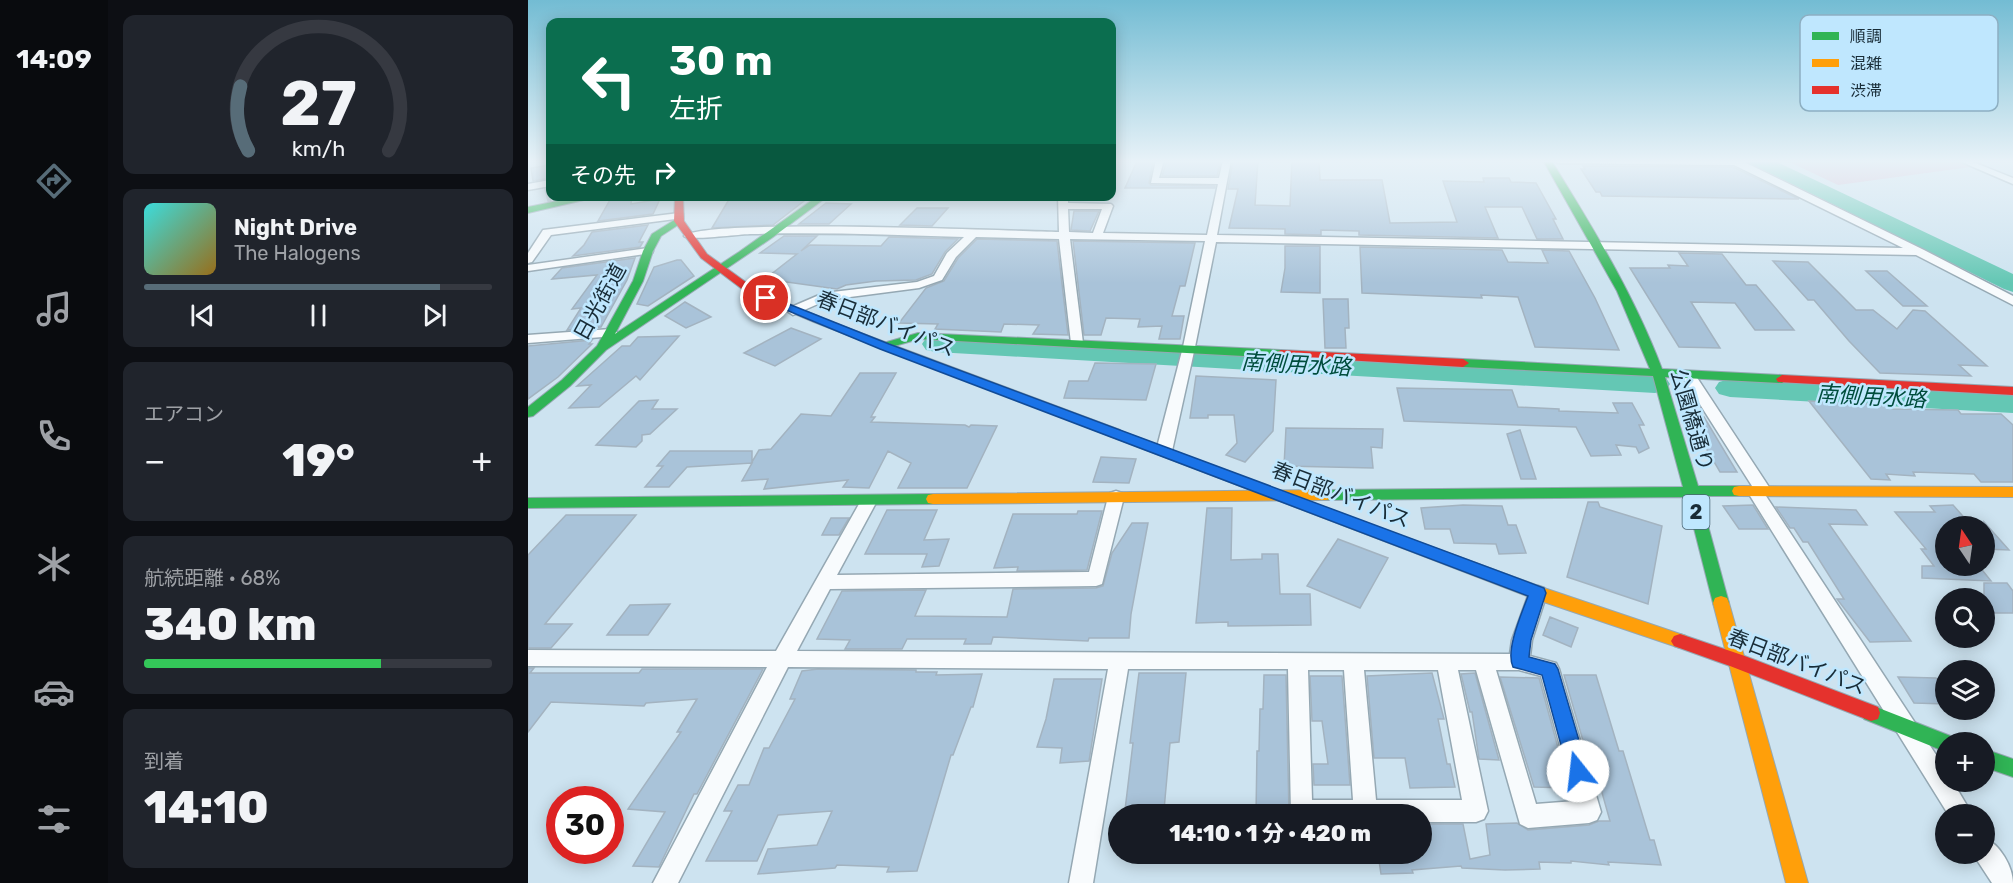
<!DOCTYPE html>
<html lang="ja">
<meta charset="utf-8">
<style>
:root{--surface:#171b24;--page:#20242c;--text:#f1f3f6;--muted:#9ea1a6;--line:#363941;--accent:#576c78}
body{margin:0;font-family:Rubik,"Noto Sans JP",sans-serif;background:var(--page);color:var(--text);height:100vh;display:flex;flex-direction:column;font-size:22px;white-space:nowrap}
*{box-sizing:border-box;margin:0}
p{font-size:20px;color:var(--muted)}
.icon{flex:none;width:33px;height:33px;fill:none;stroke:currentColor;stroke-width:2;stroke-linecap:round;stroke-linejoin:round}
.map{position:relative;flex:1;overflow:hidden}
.side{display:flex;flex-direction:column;gap:15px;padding:15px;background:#0d0f14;width:420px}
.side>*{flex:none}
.banner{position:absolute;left:18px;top:18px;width:570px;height:183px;border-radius:12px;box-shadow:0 3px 15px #0003;background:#0b6e4f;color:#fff;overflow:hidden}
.needle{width:39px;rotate:347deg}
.buttons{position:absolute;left:1407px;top:516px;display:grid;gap:12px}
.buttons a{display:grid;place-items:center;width:60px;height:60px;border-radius:50%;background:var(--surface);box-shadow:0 3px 15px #0003;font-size:30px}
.speed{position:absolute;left:18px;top:786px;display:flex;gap:12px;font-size:30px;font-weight:700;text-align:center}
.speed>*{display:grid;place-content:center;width:78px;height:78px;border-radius:50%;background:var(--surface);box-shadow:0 3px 15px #0003;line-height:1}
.speed .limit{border:9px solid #d22;background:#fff;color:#111}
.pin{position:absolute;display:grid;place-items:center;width:51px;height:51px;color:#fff;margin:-26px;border:3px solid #fff;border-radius:50%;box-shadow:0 2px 6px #0007}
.me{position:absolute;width:66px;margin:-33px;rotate:344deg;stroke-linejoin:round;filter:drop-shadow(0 0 4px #0008)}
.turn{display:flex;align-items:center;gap:21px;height:126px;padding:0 24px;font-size:27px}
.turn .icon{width:78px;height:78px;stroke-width:2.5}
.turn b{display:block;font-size:42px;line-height:51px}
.then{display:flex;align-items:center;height:57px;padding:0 24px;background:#0003;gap:12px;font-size:22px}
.big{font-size:45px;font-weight:800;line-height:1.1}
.side .widget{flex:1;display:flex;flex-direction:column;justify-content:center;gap:9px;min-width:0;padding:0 21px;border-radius:12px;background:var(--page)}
.side .dial{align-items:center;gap:0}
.dial svg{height:156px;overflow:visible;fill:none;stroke:var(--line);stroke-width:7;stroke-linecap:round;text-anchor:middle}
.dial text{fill:var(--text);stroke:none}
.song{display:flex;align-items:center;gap:18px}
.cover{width:72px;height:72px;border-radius:9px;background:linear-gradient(135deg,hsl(180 70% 55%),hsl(40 70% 35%))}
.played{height:6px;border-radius:3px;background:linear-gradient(90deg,var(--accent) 85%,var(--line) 85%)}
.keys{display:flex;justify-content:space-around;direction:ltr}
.heat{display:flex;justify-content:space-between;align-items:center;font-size:33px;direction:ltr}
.charge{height:9px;border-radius:4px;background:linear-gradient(90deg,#34c759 68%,var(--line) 0)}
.trip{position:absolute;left:580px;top:804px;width:324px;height:60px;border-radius:30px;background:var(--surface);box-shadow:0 3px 15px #0003;font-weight:800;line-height:60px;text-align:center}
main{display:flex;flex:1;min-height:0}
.tab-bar{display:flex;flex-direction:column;width:108px;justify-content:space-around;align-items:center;background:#090b0e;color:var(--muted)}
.tab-bar .icon{width:42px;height:42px}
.tab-bar .active{color:var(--accent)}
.tab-bar b{font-size:27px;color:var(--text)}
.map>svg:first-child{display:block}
.green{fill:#dabad1}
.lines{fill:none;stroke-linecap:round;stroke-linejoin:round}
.river{fill:#64c7b4;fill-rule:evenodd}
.building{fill:#a9c3d9;stroke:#a3b3c0;stroke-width:1.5}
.highway-tunnel{stroke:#a9becb;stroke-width:19;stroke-dasharray:19 10;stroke-linecap:butt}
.street-casing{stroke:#95a8b3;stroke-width:3}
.fast-casing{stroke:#95a8b3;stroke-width:2}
.slow-casing{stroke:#95a8b3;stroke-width:2}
.jam-casing{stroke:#95a8b3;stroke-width:2}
.street{fill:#f8fbfd;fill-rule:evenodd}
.fast{fill:#30b455;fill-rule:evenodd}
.slow{fill:#ff9f0a;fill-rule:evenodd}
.jam{fill:#e5322d;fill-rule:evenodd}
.route{fill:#1a73e8;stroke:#114b97;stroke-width:1.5}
.labels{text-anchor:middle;stroke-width:5;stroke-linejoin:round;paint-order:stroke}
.shield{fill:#bfe7fe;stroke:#4a6473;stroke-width:1.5}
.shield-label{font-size:20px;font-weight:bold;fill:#182c37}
.street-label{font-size:21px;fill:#182c37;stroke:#bfe7fe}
.water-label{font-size:22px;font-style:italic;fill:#004d3d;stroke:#bfe7fe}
.key{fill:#bfe7fe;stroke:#8dafc2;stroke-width:1.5}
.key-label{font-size:16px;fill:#182c37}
</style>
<main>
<nav class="tab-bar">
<b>14:09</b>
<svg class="icon active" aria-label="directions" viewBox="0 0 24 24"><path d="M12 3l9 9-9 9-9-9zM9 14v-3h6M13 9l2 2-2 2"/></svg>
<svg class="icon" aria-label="music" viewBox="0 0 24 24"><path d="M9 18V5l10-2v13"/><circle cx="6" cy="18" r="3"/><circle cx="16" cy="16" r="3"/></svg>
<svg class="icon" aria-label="phone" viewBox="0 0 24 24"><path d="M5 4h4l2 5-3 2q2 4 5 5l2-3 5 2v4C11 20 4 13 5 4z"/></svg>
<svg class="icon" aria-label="climate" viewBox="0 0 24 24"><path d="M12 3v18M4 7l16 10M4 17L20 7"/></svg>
<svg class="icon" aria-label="car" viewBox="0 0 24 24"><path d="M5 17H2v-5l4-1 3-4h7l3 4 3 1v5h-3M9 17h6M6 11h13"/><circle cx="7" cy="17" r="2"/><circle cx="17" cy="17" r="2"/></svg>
<svg class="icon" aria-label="filters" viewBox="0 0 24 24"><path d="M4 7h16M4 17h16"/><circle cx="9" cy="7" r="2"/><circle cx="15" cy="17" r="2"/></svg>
</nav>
<section class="side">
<div class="widget dial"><svg viewBox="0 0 100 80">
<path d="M14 69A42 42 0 1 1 86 69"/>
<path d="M14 69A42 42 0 0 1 10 36" stroke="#576c78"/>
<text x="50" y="56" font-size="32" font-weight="700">27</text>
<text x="50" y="72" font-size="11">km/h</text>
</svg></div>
<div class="widget">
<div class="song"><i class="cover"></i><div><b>Night Drive</b><p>The Halogens</p></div></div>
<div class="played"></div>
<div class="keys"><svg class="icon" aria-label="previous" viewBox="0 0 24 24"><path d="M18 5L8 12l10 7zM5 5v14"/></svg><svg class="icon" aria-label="pause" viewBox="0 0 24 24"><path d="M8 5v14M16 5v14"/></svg><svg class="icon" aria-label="next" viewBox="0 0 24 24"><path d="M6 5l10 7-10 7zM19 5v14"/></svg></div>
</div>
<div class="widget"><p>エアコン</p>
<div class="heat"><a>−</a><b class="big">19°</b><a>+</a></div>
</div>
<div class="widget"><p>航続距離 · 68%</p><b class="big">340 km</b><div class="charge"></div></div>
<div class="widget"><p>到着</p><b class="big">14:10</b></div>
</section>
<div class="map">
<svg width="1485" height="883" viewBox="0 0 1485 883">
<rect width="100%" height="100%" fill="#cde3f0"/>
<path class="green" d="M1257,160H1426L1443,167L1310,185Z"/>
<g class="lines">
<path class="river" d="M1220,160H1245L1485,274V292L1476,289L1223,164Z
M408,336L1127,375L1138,378L1142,384L1138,390L1127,393L408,352L398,350L394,344L398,338Z
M1202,379L1485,395V413L1202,397L1191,394L1187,388L1191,382Z"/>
</g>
<path class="building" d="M639,160H693L689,176H634Z
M705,160H730L727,205L762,206L764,160H791L792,180H854L862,223L929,222L915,181L956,182L955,178H981L983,182L1008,183L1028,219H1025L1035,239H1009L994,207H957L970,238L831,235V231L793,230V235L757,234V229L701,228L710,189H700Z
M609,161L625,162L621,183L623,185L687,186V188H597Z
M22,165V178L5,181L3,168Z
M1055,166L1205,167L1271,199L1074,196L1072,192H1068L1053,169H1057Z
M104,196L103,204L132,199L125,214L70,221L82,200Z
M203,196H254L255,200L281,197L245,225L184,228Z
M298,203L323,204L301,224H271Z
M389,208H420L404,226L372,225Z
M546,211H571L562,231L543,230Z
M120,225L111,242H115L112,247L45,256L56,245L64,232Z
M256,236H289L273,251L282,245L353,246L361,237L430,239L417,252L404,274L388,280L348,281L318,285L309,289L237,279L269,254L232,253Z
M449,239L529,241L540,335L505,334L511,325L476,324L473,332L407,329L410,324L371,323L398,288L416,281L430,258Z
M545,241L667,243L657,286H652L644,316H656L652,339H631L634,326L610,327L612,319L578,318L573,335H556Z
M757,246H792V293L753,292L757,268Z
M832,247L974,250L980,262L1020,263L1014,250L1041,251L1067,298L1091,350L1007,347L990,297L953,295L954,298L834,293Z
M1151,253L1194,254L1218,285H1228L1266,330H1227L1207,303L1163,302L1192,348L1151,347L1102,268H1142L1140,265L1160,266Z
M107,258L99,280L73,327L39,330L53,308L44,309L69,275L24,279L34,268Z
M149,260H153L166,276L120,306L109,304L126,267Z
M1245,261L1280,262L1328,310H1345L1369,329L1385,310L1397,311L1459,366L1431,365L1443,376L1352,373L1321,341L1286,300H1280Z
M1338,271H1359L1399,306H1375Z
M795,299H820L821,328H817L818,348H797Z
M157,302L183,317L158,328L137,316Z
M263,328L293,339L247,366L216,353Z
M151,336L112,380L108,376L71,407L41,408L63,385L49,386L94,346H102L110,337Z
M64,340L61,344H64L30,377L0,399V346Z
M567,363L628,364L618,400L536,398L541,381H560Z
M332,373H368L343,417H347L343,422L437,425L441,427L443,425L469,426L439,488H370L383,463L360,451L341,488L315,487L320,480L236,489L240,479L214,481L224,463L159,467L141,487H117L135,466H129L142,451H224V462L231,450L243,449L273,414L303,416Z
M668,376L748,380L745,431L717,462L698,455L709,443L706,415H680V418H662Z
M869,388L984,390L990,407L1031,409V411L1090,413L1085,403H1104L1116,425H1111L1121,448L1111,453L1108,447L1088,445L1093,455L1063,456L1048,427L876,421Z
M130,400L124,409H149L122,434L114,435V441L108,447L68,445L111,401Z
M1281,401L1362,405L1365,409L1430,410L1433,414H1473L1485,425V482H1453L1446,474L1385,472L1387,476L1358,474L1362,480L1343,479Z
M1176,417L1209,472H1192L1164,424Z
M758,428L855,429L854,448L843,447L845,468L756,466Z
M992,430L1008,479H993L979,434Z
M573,457L608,459L601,483L565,482Z
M1060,502H1070L1072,507L1134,526L1120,604L1039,577Z
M935,505L974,506L980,525H988L998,553L971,554L968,544L926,543L922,529H897L893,508Z
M1225,505L1240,529H1211L1195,506Z
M1425,505L1441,523H1418V566H1451L1463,581L1394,578V566H1406L1393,549H1398L1367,512H1407L1402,506Z
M1248,507L1328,510L1339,525L1301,524L1383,641L1342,642L1309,599H1316L1280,542H1275L1266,528H1262Z
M679,508H704L703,560L734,559V554H750L752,594H782L783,625L700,626V622L668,623Z
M359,510H409L396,540L421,539L411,566L394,567L399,554H337Z
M550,511H574L559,570L489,571L490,567L466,568L485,514H549Z
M38,515H108L17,624H44L23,648H0V555Z
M303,518H321L311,535H294Z
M1456,522L1481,550L1456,549Z
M604,523H620L603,614L601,638H561L560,641L465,637L463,644H436L438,639H379L374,649H317L322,640L289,639L314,591L398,590L387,616L479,617L485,589L568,588L575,586L584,553Z
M810,539L860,558L832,608L779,586Z
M1456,583H1479L1485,591V613H1456Z
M142,604L120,635H79L102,605Z
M1022,617L1050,628L1043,647L1015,635Z
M0,668H6L2,673H111L114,669H235L169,794H166L131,867L105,866L137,812L100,809L153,732H149L169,699L118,703L116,706L23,702L0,732Z
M290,669L388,670V672H409L408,675L454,674L445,707H443L425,755H423L389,871L359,872L361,867L309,865L307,868L230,874L240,849L289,845L304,811L250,815L229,861H178L204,811H196L210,785H221L236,748H241L267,699H262L274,671Z
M611,673H658L651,742L642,743L636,810H597L605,743H602Z
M904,673L916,719H910L919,764H922L927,787L882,788L877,758H846L839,676Z
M947,673L971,760L951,759L944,712H942L933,674Z
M736,675H758L761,814H728L729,751H731L732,709H735Z
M1036,675H1068L1091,751H1095L1122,840H1126L1133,865L1080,862L1081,865L1043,861V863L1011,862L1012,869L977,870L934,868L933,866L884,870L885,873L853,874L850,854H894V824H935L942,859L962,855L958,824L989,823L1000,830L1061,825L1071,821H1082L1073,789H1069Z
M782,676H814L822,785H786L785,764H800L794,721H784Z
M972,677L1011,678L1041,788L1006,787Z
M1370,677L1408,678L1418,691V704L1386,703Z
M526,679H574L561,761L532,763L534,748L509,747L518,719Z"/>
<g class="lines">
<path class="highway-tunnel" d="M18,196L22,195"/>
<g class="street-casing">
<path id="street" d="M628,160H636L631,178H691L695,160H703L689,235L1375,248L1206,165L1030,163L1026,160H1212L1396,250L1485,296V305L1388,255L688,242L667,347L644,451L636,456L628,451L655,347L677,241L542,239L555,343L549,347L543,343L531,239L448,237L428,257L414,280L391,288L299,300L265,315L259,311L261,308L296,293L389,282L406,276L419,253L436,237C365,235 294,232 224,234C211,234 162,241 156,236C178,218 481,231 531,232L530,196H540V203L583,204L585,206L575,233L679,235L690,184L623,183ZM540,209H574L565,233L541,232Z
M1429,160H1440L1485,178V184Z
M22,180V186L0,190V184Z
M151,213L155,214V218L23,235L4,262L0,263V253L15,230Z
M120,248L125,251L124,253L0,271V265Z
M83,329L87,330L89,333L87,336L0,343V335Z
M1161,372L1166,373L1241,487L1243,491L1238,496L1418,770V782H1425L1444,814H1420L1219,491L1224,486L1154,376Z
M588,491L594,493L596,497L574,584L568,586L302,589L269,651L982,654L984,640L1001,593L1004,588L1010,586L1016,588L1019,593L1004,640L1002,656L1028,663L1031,669L1073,812L1069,820L1061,823L1000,828L992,824L948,670H930L960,811L956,819L948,822H894V814H763L760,669H600L565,883H541L580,669L260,667L150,883H125L239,667L0,666V650L248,651L335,497H347L349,501L309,575L561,572L580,497L582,493ZM780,670H816L825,800H784ZM836,670H910L934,800H848ZM968,670H991L1013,676L1047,801L1008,804Z
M1456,838C1472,844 1485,867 1485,883H1464L1445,854H1456Z"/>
</g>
<g class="fast-casing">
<path id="fast" d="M1015,160H1023C1065,228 1106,295 1134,369L1254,375L1260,379L1254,383L1137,377L1170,486H1211L1216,487L1218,491L1216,495L1211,496H1172L1201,603L1199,608L1193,610L1187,608L1185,603L1158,497L798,500L793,499L791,495L793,491L798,490L1155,487L1125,376L935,367L929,363L935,359L1122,369L1089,291Z
M54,196H73L0,213V207Z
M290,196H300L245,237L78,350L42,386L5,416L0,417V407L34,380L69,346L105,281L115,251L124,234L148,219L156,221L133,236L125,251L115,281L87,334L211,252Z
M390,333L753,350L759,354L753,358L391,339L356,349L350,346L352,344Z
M405,494L410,495L412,499L410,503L405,504L0,508V498Z
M1343,705L1425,737L1428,742H1418V752L1336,719L1334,713L1336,707Z
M1456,749L1485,759V777L1456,767Z"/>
</g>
<g class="slow-casing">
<path id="slow" d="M290,317L592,430L594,433L587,437L582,436L286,322V318Z
M1211,486L1485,487V497L1211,496L1206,495L1204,491L1206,487Z
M798,490L803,491L805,495L803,499L798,500L405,504L400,503L398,499L400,495L405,494Z
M882,539L1016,588L1158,636L1161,641L1158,646L1152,648L1004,598L877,549L874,545L877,541Z
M1193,596L1199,598L1201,603L1280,883H1258L1185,603L1187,598Z"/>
</g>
<g class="jam-casing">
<path id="jam" d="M147,196H155L156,221L179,254L230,291L294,318V322H286L222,295L173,258L146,221Z
M753,350L935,359L941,363L935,367L749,356L747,354L749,352Z
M1254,375L1485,387V395L1250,382L1248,379Z
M587,429L887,541L890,545L887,549H877L582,436L580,433Z
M1152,634L1214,655L1350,707L1352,713L1350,719L1343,721L1202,666L1146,646L1143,641L1146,636Z"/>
</g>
<use href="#street" class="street"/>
<use href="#fast" class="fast"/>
<use href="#slow" class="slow"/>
<use href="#jam" class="jam"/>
</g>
<linearGradient id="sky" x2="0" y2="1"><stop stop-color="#73bcd3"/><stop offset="0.57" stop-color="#e8f2f8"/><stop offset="1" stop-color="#e8f2f8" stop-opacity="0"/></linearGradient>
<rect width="1485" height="283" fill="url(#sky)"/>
<path class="route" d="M238,295L361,344L1016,588L1018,593L1003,640L1001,657L1027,664L1030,669L1060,771L1057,778L1050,781L1043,778L1040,771L1014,675L985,667C977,650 994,613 1000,596L352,349L234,300V296Z"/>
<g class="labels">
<rect class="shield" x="1154.5" y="495" width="27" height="34" rx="4.5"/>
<g class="shield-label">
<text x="1168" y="519">2</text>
</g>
<g class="street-label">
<text transform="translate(72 302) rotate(-61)" y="7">日光街道</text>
<text transform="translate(358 324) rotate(21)" y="7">春日部バイパス</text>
<text transform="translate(1164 420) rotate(74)" y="7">公園橋通り</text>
<text transform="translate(813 495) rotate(21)" y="7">春日部バイパス</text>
<text transform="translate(1269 662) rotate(21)" y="7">春日部バイパス</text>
</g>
<g class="water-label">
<text transform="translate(768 364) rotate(3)" y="8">南側用水路</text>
<text transform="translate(1343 396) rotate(3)" y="8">南側用水路</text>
</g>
</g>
<rect x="1272" y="15" width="198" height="96" rx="9" class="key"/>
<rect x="1284" y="32" width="27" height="8" fill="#30b455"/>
<rect x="1284" y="59" width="27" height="8" fill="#ff9f0a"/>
<rect x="1284" y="86" width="27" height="8" fill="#e5322d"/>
<g class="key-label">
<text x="1322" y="42">順調</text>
<text x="1322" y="69">混雑</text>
<text x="1322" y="96">渋滞</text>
</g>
</svg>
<div class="buttons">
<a><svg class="needle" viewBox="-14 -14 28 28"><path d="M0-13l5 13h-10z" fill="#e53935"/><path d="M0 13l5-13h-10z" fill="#9ea1a6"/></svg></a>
<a><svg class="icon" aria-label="search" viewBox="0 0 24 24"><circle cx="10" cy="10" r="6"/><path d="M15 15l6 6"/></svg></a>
<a><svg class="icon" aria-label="layers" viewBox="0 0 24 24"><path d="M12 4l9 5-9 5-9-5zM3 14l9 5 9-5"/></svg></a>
<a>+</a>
<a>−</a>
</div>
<div class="speed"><div class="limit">30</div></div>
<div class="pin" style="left:238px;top:298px;background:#d93025"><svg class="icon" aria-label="arrive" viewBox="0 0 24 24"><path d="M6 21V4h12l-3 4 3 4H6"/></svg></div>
<svg class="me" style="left:1050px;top:771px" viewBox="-20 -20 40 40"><circle r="19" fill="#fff"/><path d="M0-13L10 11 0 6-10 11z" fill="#1a73e8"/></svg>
<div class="trip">14:10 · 1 分 · 420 m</div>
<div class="banner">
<div class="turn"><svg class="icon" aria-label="left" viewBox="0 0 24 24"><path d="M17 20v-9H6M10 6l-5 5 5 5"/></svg><div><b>30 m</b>左折</div></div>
<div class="then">その先<svg class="icon" aria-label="right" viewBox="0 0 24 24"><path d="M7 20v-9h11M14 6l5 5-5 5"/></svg></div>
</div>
</div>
</main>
